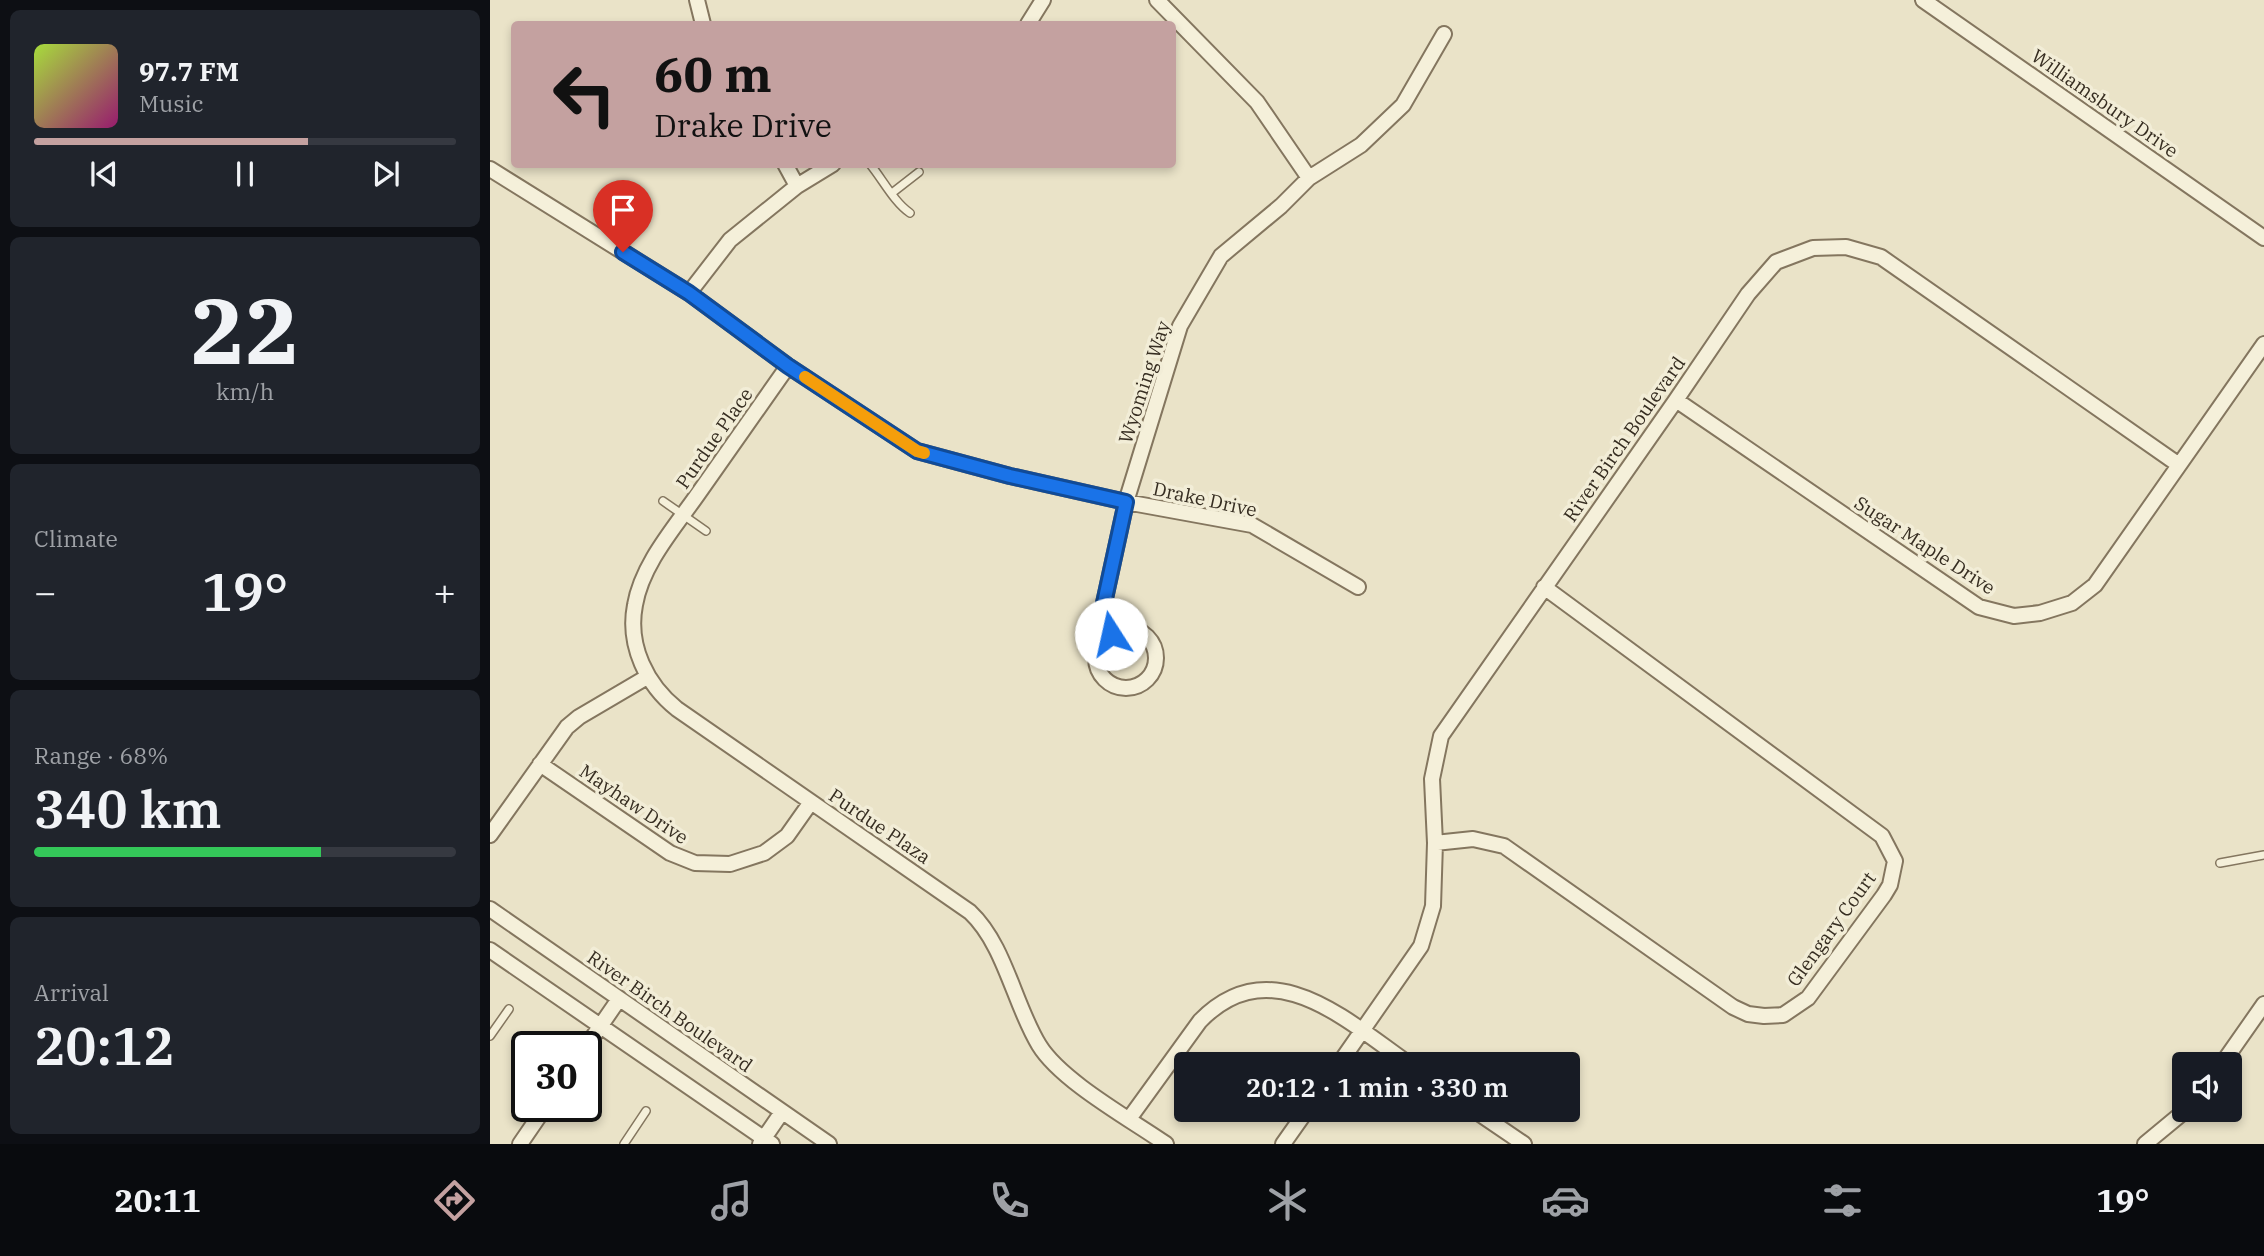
<!DOCTYPE html>
<meta charset="utf-8">
<style>
:root{--surface:#171b24;--page:#20242c;--text:#f1f3f6;--muted:#9ea1a6;--line:#363941;--accent:#c4a1a0}
body{margin:0;font-family:"IBM Plex Serif",serif;background:var(--page);color:var(--text);height:100vh;display:flex;flex-direction:column;font-size:26px;white-space:nowrap}
*{box-sizing:border-box;margin:0}
p{font-size:23px;color:var(--muted)}
.icon{flex:none;width:38px;height:38px;fill:none;stroke:currentColor;stroke-width:2;stroke-linecap:round;stroke-linejoin:round}
.map{position:relative;flex:1;overflow:hidden}
.side{display:flex;flex-direction:column;gap:10px;padding:10px;background:#0d0f14;width:490px}
.side>*{flex:none}
.banner{position:absolute;left:21px;top:21px;width:665px;height:147px;border-radius:7px;box-shadow:0 4px 10px #0003;background:#c4a1a0;color:#111;overflow:hidden}
.tools{position:absolute;left:1682px;top:1052px;display:grid;gap:14px}
.tools a{display:grid;place-items:center;width:70px;height:70px;border-radius:7px;background:var(--surface);box-shadow:0 4px 10px #0003;font-size:35px}
.speed{position:absolute;left:21px;top:1031px;display:flex;gap:14px;font-size:35px;font-weight:700;text-align:center}
.speed>*{display:grid;place-content:center;width:91px;height:91px;border-radius:50%;background:var(--surface);box-shadow:0 4px 10px #0003;line-height:1}
.speed .limit{border:4px solid #111;border-radius:10px;background:#fff;color:#111}
.pin{position:absolute;display:grid;place-items:center;width:60px;height:60px;color:#fff;margin:-72px -30px;border-radius:50% 50% 50% 0;rotate:-45deg;box-shadow:0 0 7px #0007}
.pin .icon{rotate:45deg}
.me{position:absolute;width:77px;margin:-38px;rotate:350deg;stroke-linejoin:round;filter:drop-shadow(0 0 5px #0008)}
.turn{display:flex;align-items:center;gap:24px;height:147px;padding:0 28px;font-size:32px}
.turn .icon{width:91px;height:91px;stroke-width:2.5}
.turn b{display:block;font-size:49px;line-height:60px}
.big{font-size:52px;font-weight:600;line-height:1.1}
.side .card{flex:1;display:flex;flex-direction:column;justify-content:center;gap:10px;min-width:0;padding:0 24px;border-radius:10px;background:var(--page)}
.side .dial{align-items:center;gap:0}
.dial b{font-size:91px;line-height:1}
.song{display:flex;align-items:center;gap:21px}
.cover{width:84px;height:84px;border-radius:10px;background:linear-gradient(135deg,hsl(80 70% 55%),hsl(320 70% 35%))}
.played{height:7px;border-radius:4px;background:linear-gradient(90deg,var(--accent) 65%,var(--line) 65%)}
.keys{display:flex;justify-content:space-around;direction:ltr}
.heat{display:flex;justify-content:space-between;align-items:center;font-size:38px;direction:ltr}
.charge{height:10px;border-radius:5px;background:linear-gradient(90deg,#34c759 68%,var(--line) 0)}
.trip{position:absolute;left:684px;top:1052px;width:406px;height:70px;border-radius:7px;background:var(--surface);box-shadow:0 4px 10px #0003;font-weight:600;line-height:70px;text-align:center}
.dock{display:flex;height:112px;justify-content:space-around;align-items:center;background:#090b0e;color:var(--muted)}
.dock .icon{width:49px;height:49px}
.dock .current{color:var(--accent)}
.dock b{font-size:32px;color:var(--text)}
main{display:flex;flex:1;min-height:0}
.map>svg:first-child{display:block}
.lines{fill:none;stroke-linecap:round;stroke-linejoin:round}
.service-casing{stroke:#84765f;stroke-width:10}
.minor-casing{stroke:#84765f;stroke-width:18}
.service{stroke:#f5f0da;stroke-width:7}
.minor{stroke:#f5f0da;stroke-width:14}
.route-casing{stroke:#114b97;stroke-width:18}
.route{stroke:#1a73e8;stroke-width:12}
.slow{stroke:#f59e0b;stroke-width:12}
.labels{text-anchor:middle;stroke-width:7;stroke-linejoin:round;paint-order:stroke}
.street-label{font-size:19px;fill:#362d21;stroke:#f2edd7}
</style>
<main>
<section class="side">
<div class="card">
<div class="song"><i class="cover"></i><div><b>97.7 FM</b><p>Music</p></div></div>
<div class="played"></div>
<div class="keys"><svg class="icon" aria-label="previous" viewBox="0 0 24 24"><path d="M18 5L8 12l10 7zM5 5v14"/></svg><svg class="icon" aria-label="pause" viewBox="0 0 24 24"><path d="M8 5v14M16 5v14"/></svg><svg class="icon" aria-label="next" viewBox="0 0 24 24"><path d="M6 5l10 7-10 7zM19 5v14"/></svg></div>
</div>
<div class="card dial"><b>22</b><p>km/h</p></div>
<div class="card"><p>Climate</p>
<div class="heat"><a>−</a><b class="big">19°</b><a>+</a></div>
</div>
<div class="card"><p>Range · 68%</p><b class="big">340 km</b><div class="charge"></div></div>
<div class="card"><p>Arrival</p><b class="big">20:12</b></div>
</section>
<div class="map">
<svg width="1774" height="1144" viewBox="0 0 1774 1144">
<rect width="100%" height="100%" fill="#eae3c8"/>
<g class="lines">
<g class="service-casing">
<path id="service" d="M380,164C393,180 404,202 420,213
M402,193L429,172
M173,501L216,531
M1730,863L1774,855
M0,1036L19,1009
M134,1144L156,1111"/>
</g>
<g class="minor-casing">
<path id="minor" d="M207,0L213,24
M667,0L767,102L819,178
M1433,0L1774,238
M538,24L553,0
M295,164L307,186
M0,169L199,293L298,366L427,451L520,476L636,502L762,525L868,587
M199,293L240,240L307,186L343,164
M298,366C268,409 238,451 208,494C185,527 152,564 145,605C137,646 157,685 187,709L480,912C515,945 524,1004 549,1045C571,1081 640,1119 676,1144
M1186,400L1489,607L1524,616L1550,613L1582,603L1605,585L1774,344
M606 658a30 30 0 1 1 60 0a30 30 0 1 1-60 0Z
M621,633L614,603L636,502L690,326L731,256L791,206L819,178L871,145L913,105L954,34
M50,764L180,853L205,863L240,864L274,853L297,836L321,802
M0,835L77,727L89,717L157,677
M945,843L983,839L1014,846L1243,1007L1258,1014L1274,1016L1293,1015L1318,998L1394,895L1400,885L1405,861L1392,836L1054,587
M0,909L339,1144
M0,950L282,1144
M96,1047L129,999
M849,1064L931,946L943,906L945,843L942,779L951,736L1186,400L1258,294L1286,262L1323,248L1356,247L1391,257L1689,465
M1732,1064L1774,1004
M984,1110L1034,1144
M639,1119L710,1021C781,948 857,1021 919,1064
M30,1144L56,1106
M270,1144L292,1112
M793,1144L817,1110
M1655,1144L1696,1110"/>
</g>
<use href="#service" class="service"/>
<use href="#minor" class="minor"/>
</g>
<g class="lines">
<g class="route-casing">
<path id="route" d="M133,252L199,293L298,366L427,451L520,476L636,502L614,603L621,634"/>
</g>
<use href="#route" class="route"/>
<path class="slow" d="M315,377L427,451L434,453"/>
</g>
<g class="labels">
<g class="street-label">
<text transform="translate(1615 103) rotate(35)" y="7">Williamsbury Drive</text>
<text transform="translate(654 382) rotate(-72)" y="7">Wyoming Way</text>
<text transform="translate(224 438) rotate(-55)" y="7">Purdue Place</text>
<text transform="translate(1134 439) rotate(-55)" y="7">River Birch Boulevard</text>
<text transform="translate(715 499) rotate(12)" y="7">Drake Drive</text>
<text transform="translate(1435 545) rotate(33)" y="7">Sugar Maple Drive</text>
<text transform="translate(144 804) rotate(34)" y="7">Mayhaw Drive</text>
<text transform="translate(390 826) rotate(34)" y="7">Purdue Plaza</text>
<text transform="translate(1341 929) rotate(-54)" y="7">Glengary Court</text>
<text transform="translate(180 1011) rotate(35)" y="7">River Birch Boulevard</text>
</g>
</g>
</svg>
<div class="tools">
<a><svg class="icon" aria-label="sound" viewBox="0 0 24 24"><path d="M4 9h4l5-4v14l-5-4H4zM17 9q2 3 0 6"/></svg></a>
</div>
<div class="speed"><div class="limit">30</div></div>
<div class="pin" style="left:133px;top:252px;background:#d93025"><svg class="icon" aria-label="arrive" viewBox="0 0 24 24"><path d="M6 21V4h12l-3 4 3 4H6"/></svg></div>
<svg class="me" style="left:621px;top:634px" viewBox="-20 -20 40 40"><circle r="19" fill="#fff"/><path d="M0-13L10 11 0 6-10 11z" fill="#1a73e8"/></svg>
<div class="trip">20:12 · 1 min · 330 m</div>
<div class="banner">
<div class="turn"><svg class="icon" aria-label="left" viewBox="0 0 24 24"><path d="M17 20v-9H6M10 6l-5 5 5 5"/></svg><div><b>60 m</b>Drake Drive</div></div>
</div>
</div>
</main>
<nav class="dock">
<b>20:11</b>
<svg class="icon current" aria-label="directions" viewBox="0 0 24 24"><path d="M12 3l9 9-9 9-9-9zM9 14v-3h6M13 9l2 2-2 2"/></svg>
<svg class="icon" aria-label="music" viewBox="0 0 24 24"><path d="M9 18V5l10-2v13"/><circle cx="6" cy="18" r="3"/><circle cx="16" cy="16" r="3"/></svg>
<svg class="icon" aria-label="phone" viewBox="0 0 24 24"><path d="M5 4h4l2 5-3 2q2 4 5 5l2-3 5 2v4C11 20 4 13 5 4z"/></svg>
<svg class="icon" aria-label="climate" viewBox="0 0 24 24"><path d="M12 3v18M4 7l16 10M4 17L20 7"/></svg>
<svg class="icon" aria-label="car" viewBox="0 0 24 24"><path d="M5 17H2v-5l4-1 3-4h7l3 4 3 1v5h-3M9 17h6M6 11h13"/><circle cx="7" cy="17" r="2"/><circle cx="17" cy="17" r="2"/></svg>
<svg class="icon" aria-label="filters" viewBox="0 0 24 24"><path d="M4 7h16M4 17h16"/><circle cx="9" cy="7" r="2"/><circle cx="15" cy="17" r="2"/></svg>
<b>19°</b>
</nav>
